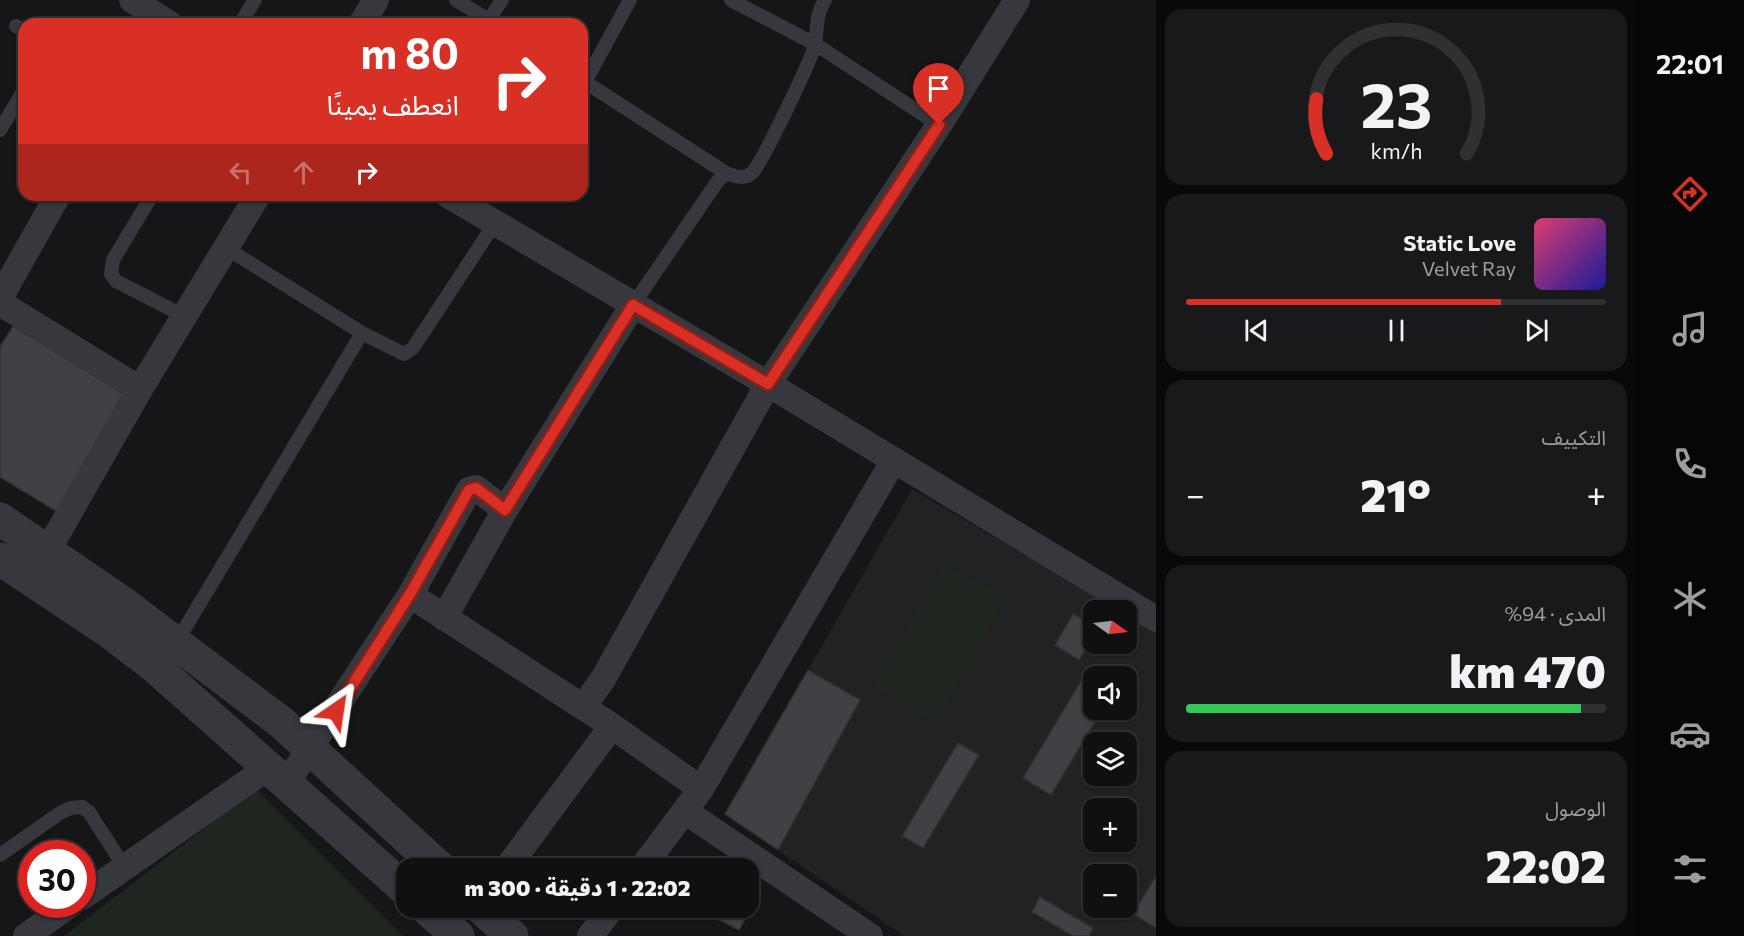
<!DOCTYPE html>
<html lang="ar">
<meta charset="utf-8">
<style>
:root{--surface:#101012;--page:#19191b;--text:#f1f3f6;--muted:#9c9d9f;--line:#303032;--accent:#d93025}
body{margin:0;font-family:Commissioner,"Noto Sans Arabic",sans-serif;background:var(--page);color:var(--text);direction:rtl;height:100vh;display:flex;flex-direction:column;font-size:22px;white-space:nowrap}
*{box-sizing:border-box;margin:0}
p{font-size:20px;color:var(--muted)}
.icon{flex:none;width:33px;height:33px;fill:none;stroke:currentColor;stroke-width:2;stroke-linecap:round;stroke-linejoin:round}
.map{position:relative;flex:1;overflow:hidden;direction:ltr}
.sheet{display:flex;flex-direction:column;gap:9px;padding:9px;background:#09090a;width:480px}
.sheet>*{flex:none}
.banner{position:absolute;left:18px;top:18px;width:570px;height:183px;border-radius:18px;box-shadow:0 2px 4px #0004,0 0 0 2px var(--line);direction:rtl;background:#d93025;color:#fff;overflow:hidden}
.needle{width:39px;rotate:104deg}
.tools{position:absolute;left:1083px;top:600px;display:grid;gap:12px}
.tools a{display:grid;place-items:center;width:54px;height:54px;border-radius:12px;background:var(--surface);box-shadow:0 2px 4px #0004,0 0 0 2px var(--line);font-size:30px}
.speed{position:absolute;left:18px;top:840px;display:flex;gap:12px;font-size:30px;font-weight:700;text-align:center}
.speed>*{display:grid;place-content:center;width:78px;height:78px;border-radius:50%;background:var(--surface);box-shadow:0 2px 4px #0004,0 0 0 2px var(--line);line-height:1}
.speed .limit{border:9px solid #d22;background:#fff;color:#111}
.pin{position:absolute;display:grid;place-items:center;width:51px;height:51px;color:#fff;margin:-62px -26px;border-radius:50% 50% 50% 0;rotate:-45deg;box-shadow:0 0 6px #0007}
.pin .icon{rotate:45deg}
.me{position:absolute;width:66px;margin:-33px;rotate:32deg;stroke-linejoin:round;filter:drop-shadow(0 0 4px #0008)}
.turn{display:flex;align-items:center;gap:21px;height:126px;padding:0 30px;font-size:27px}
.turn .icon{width:78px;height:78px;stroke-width:2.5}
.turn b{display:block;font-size:42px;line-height:51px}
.lanes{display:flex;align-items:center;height:57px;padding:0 30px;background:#0003;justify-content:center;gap:30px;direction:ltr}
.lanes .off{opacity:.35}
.big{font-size:45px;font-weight:800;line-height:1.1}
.sheet .widget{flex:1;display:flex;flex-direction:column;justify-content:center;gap:9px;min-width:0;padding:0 21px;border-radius:18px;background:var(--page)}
.sheet .dial{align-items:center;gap:0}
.dial svg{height:156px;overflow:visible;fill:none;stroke:var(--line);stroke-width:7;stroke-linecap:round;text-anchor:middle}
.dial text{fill:var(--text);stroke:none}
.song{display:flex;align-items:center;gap:18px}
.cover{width:72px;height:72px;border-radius:9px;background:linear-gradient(135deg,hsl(340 70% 55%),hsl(240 70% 35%))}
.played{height:6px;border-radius:3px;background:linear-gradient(90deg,var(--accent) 75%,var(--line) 75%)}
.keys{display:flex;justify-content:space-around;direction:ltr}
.heat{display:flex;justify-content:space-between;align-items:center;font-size:33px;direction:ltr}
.charge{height:9px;border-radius:4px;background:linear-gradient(90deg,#34c759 94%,var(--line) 0)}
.trip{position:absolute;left:396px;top:858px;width:363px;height:60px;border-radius:18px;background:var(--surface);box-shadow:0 2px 4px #0004,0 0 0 2px var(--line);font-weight:800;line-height:60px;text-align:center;direction:rtl}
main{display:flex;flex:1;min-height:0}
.menu{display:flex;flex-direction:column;width:108px;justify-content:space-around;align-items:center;background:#060607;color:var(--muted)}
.menu .icon{width:42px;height:42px}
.menu .on{color:var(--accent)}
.menu b{font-size:27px;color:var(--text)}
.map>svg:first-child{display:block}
.built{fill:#222225;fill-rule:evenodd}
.green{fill:#1e261f}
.building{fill:#404145;stroke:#303034;stroke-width:1.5}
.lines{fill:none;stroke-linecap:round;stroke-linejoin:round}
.service{stroke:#37383d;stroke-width:14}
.minor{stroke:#37383d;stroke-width:26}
.tertiary{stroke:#37383d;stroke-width:33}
.route-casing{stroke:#8d1f18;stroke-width:15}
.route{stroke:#d93025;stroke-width:10}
</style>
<main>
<nav class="menu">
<b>22:01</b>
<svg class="icon on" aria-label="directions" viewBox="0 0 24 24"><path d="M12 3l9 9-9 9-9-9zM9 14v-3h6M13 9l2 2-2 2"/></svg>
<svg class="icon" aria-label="music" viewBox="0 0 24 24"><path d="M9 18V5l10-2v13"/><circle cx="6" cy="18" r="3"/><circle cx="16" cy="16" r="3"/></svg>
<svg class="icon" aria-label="phone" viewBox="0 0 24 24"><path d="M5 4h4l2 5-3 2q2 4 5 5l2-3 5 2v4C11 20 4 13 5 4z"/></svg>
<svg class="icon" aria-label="climate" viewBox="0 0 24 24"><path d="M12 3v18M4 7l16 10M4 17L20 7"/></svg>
<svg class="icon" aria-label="car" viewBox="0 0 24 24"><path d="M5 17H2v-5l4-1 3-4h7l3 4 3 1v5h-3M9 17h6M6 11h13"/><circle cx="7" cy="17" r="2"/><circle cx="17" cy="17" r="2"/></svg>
<svg class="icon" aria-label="filters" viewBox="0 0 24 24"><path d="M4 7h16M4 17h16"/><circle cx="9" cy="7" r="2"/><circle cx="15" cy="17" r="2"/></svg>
</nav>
<section class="sheet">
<div class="widget dial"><svg viewBox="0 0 100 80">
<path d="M14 69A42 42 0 1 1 86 69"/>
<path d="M14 69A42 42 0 0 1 9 41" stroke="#d93025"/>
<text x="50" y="56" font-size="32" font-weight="700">23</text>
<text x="50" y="72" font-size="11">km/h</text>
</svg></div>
<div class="widget">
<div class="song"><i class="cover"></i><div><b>Static Love</b><p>Velvet Ray</p></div></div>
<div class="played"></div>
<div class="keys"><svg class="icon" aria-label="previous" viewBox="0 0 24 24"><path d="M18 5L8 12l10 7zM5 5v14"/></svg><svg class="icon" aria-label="pause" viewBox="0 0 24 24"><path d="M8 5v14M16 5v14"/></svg><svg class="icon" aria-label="next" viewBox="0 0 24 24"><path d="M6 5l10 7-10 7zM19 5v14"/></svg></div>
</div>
<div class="widget"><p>التكييف</p>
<div class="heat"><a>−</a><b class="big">21°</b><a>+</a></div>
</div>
<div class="widget"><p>المدى · 94%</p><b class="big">470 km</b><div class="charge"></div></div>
<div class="widget"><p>الوصول</p><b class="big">22:02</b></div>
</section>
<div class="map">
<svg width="1156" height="936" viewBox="0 0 1156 936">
<rect width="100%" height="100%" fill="#161618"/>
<path class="built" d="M912,489L1120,610H1094V644H1126L1127,615L1156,632V936H904L725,814ZM1094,676H1126V710H1094ZM1094,742H1126V776H1094ZM1094,808H1126V842H1094ZM1094,874H1126V908H1094Z"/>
<path class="green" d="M943,563L1005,598L936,723L873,688Z
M256,789L403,936H64Z"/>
<path class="building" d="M13,326L126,395L56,511L0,477V347Z
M1073,614L1094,626V637L1079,660L1055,645Z
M1090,666L1108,676H1094V710H1102L1051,795L1023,778Z
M808,670L860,700L778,850L725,814Z
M958,743L979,755L923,848L902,836Z
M1156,876V928L1133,914Z
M748,890L758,896L739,930L698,909L748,908Z
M1040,897L1093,928L1089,936H1073L1032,912Z"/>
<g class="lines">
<path class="service" d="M456,0L495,24
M731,0L815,44L939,125
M489,20L502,0
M240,24L255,0
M16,26L24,30
M582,80L726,173
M585,82L630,0
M0,130L24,90
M152,195L113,260L111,274L116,281L184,316
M226,248L362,333L404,354L413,348L495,223
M633,305L717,182L726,173C735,176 744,180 752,173C762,163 812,59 815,44C818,27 815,16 825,0
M176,643L362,333
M0,855L60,813L70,808L82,807L89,812L125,868"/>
<path class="minor" d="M132,0L170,24
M361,24L376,0
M448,195L768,384L1156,619
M0,298L58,195
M0,303L140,389
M48,550L140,389L258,195
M410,595L583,707L603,679L768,384L939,125L1017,0
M444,618L505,510
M612,726L701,789
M287,783L410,595L469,490L476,488L505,510L633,305
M686,812L870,936
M507,868L612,726L583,707
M642,868L701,789L894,460
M82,897L269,767
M26,936L71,904
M590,936L612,908"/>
<path class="tertiary" d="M0,519L123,603L282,723L440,868
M0,559L108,631L155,667L406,890
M426,908L458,936
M481,908L512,936"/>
</g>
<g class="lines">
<g class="route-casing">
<path id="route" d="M336,711L410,594L469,490L476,488L505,510L633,305L768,384L939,125"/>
</g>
<use href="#route" class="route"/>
</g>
</svg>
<div class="tools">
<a><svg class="needle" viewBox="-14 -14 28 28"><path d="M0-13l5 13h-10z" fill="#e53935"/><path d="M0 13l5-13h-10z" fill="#9c9d9f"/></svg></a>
<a><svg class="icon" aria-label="sound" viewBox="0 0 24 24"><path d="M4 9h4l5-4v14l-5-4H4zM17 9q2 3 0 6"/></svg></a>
<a><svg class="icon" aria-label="layers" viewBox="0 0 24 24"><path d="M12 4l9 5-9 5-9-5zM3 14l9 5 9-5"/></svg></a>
<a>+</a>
<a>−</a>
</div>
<div class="speed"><div class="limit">30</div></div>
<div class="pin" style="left:939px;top:125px;background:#d93025"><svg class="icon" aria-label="arrive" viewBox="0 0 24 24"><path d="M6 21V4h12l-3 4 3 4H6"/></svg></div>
<svg class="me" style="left:336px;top:711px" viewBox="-20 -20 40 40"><path d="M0-17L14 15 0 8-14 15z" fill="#d93025" stroke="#fff" stroke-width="4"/></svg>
<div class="trip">22:02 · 1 دقيقة · 300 m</div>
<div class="banner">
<div class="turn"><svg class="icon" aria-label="right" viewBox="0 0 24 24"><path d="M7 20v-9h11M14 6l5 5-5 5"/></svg><div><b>80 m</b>انعطف يمينًا</div></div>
<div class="lanes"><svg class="icon off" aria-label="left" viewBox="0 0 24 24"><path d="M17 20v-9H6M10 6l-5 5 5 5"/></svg><svg class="icon off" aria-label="ahead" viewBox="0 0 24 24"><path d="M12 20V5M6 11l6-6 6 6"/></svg><svg class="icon" aria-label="right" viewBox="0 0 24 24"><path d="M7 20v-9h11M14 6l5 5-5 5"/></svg></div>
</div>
</div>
</main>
